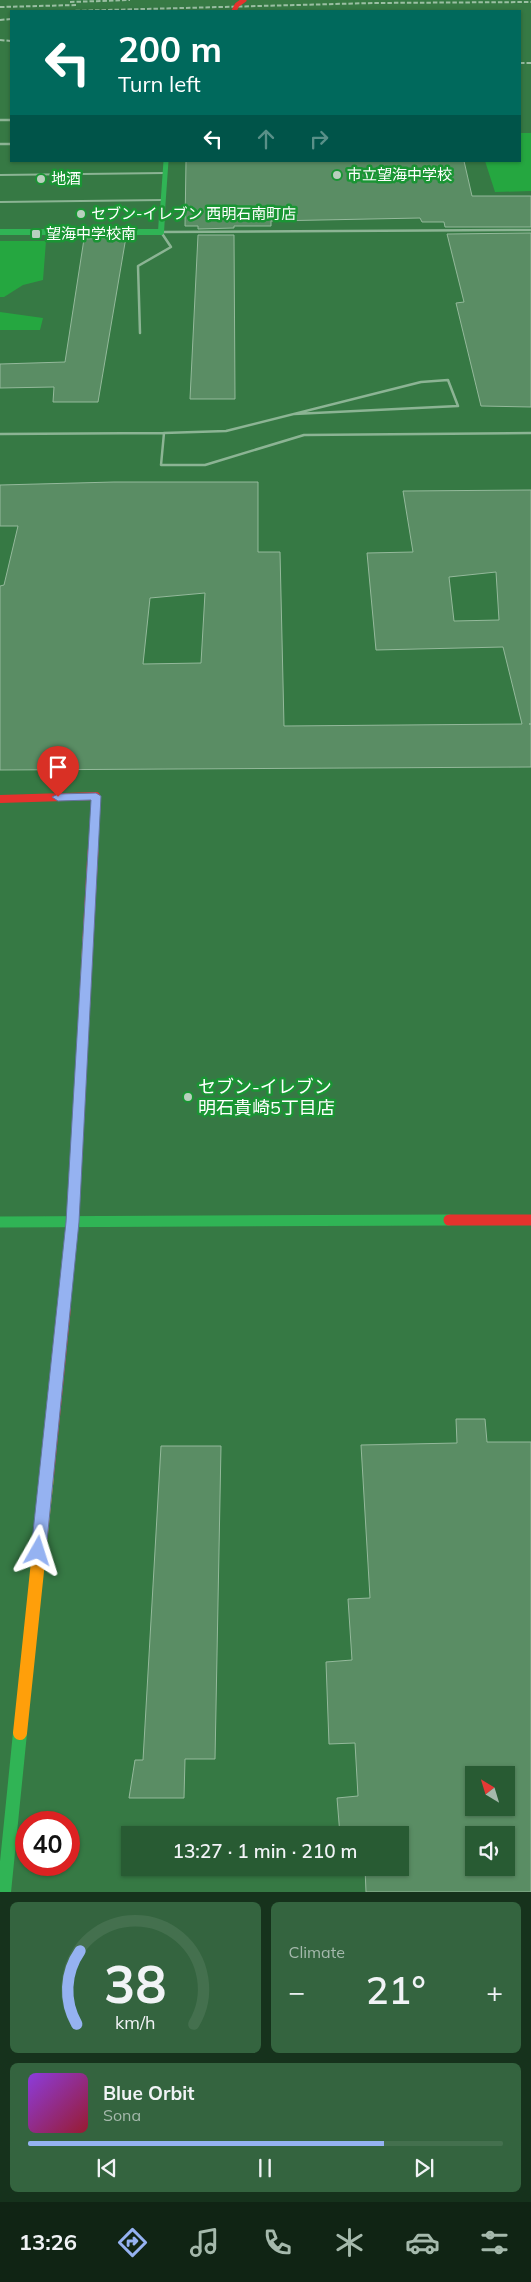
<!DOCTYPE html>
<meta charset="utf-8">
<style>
:root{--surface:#285b33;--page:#34643f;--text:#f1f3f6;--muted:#a5b9ac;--line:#44704e;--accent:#95b2f1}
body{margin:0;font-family:Mulish,"Noto Sans JP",sans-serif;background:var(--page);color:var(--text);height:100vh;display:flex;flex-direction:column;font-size:19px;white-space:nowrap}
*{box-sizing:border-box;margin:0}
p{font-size:16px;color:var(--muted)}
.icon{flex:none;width:28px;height:28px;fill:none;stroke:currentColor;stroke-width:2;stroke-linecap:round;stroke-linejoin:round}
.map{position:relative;height:1892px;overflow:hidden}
.drawer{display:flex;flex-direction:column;gap:10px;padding:10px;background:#16321c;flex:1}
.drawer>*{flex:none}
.banner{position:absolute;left:10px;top:10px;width:511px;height:152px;border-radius:0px;box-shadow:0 1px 4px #0004;background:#00695c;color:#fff;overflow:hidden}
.needle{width:32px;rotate:322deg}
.controls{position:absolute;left:465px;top:1766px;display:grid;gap:10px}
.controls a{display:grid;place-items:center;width:50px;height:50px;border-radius:0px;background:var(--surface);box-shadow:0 1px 4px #0004;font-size:25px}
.speed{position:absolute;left:15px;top:1811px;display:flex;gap:10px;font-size:25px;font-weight:700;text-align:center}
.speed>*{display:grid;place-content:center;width:65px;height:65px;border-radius:50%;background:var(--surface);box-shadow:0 1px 4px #0004;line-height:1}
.speed .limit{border:8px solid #d22;background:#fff;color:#111}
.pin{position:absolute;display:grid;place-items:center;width:42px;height:42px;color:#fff;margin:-51px -21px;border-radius:50% 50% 50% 0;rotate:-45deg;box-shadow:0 0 5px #0007}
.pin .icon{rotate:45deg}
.me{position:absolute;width:55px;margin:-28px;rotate:6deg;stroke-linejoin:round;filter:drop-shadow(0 0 4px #0008)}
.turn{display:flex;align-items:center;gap:18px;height:105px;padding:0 25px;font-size:22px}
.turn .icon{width:65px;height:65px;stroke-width:2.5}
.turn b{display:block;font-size:35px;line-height:42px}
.lanes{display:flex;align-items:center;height:48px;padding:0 25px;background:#0003;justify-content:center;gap:25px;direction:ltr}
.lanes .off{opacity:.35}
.big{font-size:38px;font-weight:600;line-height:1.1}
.drawer .tile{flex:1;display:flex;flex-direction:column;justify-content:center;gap:8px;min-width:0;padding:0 18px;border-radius:8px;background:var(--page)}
.drawer .dial{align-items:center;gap:0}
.dial svg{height:130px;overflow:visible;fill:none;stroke:var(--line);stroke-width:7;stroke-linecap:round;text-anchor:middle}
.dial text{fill:var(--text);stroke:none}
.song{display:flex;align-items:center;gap:15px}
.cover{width:60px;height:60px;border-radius:8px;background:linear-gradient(135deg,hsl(270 70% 55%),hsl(350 70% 35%))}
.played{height:5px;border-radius:2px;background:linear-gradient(90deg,var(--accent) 75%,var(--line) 75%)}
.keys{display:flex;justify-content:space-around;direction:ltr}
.heat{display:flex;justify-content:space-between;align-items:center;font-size:28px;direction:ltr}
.drawer .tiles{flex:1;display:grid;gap:10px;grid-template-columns:1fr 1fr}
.tile:last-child{grid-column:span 2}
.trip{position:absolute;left:121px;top:1826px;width:288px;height:50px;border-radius:0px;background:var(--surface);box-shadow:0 1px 4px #0004;font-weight:600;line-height:50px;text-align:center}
.menu{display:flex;height:80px;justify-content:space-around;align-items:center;background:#102414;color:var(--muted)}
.menu .icon{width:35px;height:35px}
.menu .on{color:var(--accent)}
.menu b{font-size:22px;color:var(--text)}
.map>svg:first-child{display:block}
.green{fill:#25a740}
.building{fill:#5a8d64;stroke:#94b99b;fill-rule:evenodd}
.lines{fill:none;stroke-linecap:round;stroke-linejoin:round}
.lane-far1{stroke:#8cb494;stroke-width:2}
.lane{stroke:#8cb494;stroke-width:2.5}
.street{stroke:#8cb494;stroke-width:2.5}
.fast-far3{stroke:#30b455;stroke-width:5}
.fast-far2{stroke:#30b455;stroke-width:6}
.fast-far1{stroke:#30b455;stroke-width:11}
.fast{stroke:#30b455;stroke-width:14}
.slow-far1{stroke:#ff9f0a;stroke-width:11}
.slow{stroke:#ff9f0a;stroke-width:14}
.jam-far2{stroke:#e5322d;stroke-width:8}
.jam-far1{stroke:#e5322d;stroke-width:11}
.jam{stroke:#e5322d;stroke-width:14}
.rail{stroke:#9abea2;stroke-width:2;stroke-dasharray:4.5 2;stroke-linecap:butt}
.jam-bridge{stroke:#e5322d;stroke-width:5}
.route{fill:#95b2f1;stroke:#61749d}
.poi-dot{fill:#b9d0be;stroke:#1a9534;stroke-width:2}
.labels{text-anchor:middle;stroke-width:5;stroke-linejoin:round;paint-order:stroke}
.far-poi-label{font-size:15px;fill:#fff;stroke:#1a9534;text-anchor:start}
.poi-label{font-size:18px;fill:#fff;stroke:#1a9534;text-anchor:start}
</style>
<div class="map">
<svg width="531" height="1892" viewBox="0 0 531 1892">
<rect width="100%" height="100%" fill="#367944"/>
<path class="green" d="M520,133H531V191L495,192L485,161H520Z
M0,241H46L43,280L23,285L4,297H0Z
M0,312L43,318L40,330H0Z"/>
<path class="building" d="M186,161H464L472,196H531V227H445L444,222H422L420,218L271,221V226H234V228L198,229V226H185Z
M531,233V407L481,406L456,303L464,302L447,234Z
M198,235H234L235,399H190Z
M126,237L98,402H53L54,387L0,388V364L65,362L84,239Z
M114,482H258V552H280L284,726L522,724L503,647L376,650L367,553L413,552L403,491L531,490V724H529H531V767L0,770V586L4,585L18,526H0V485ZM496,572L499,620L454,621L449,577ZM205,593L201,663L143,664L150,598Z
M456,1419H485L487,1442H531V1892H366L365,1868H400V1835H340L337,1798L358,1796L355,1743L329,1744L326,1662L352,1660L348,1599L370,1598L361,1445L457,1443ZM474,1775H506V1808H474ZM474,1835H506V1868H474Z
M161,1446H221L215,1759H185L184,1798H129L135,1760H143Z"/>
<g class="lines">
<path class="lane-far1" d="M0,175L165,173
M0,202L163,200"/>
<path class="lane" d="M161,232L531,230
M140,333L138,266L171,247L161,232
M164,433L226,431L421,382L448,380L458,406L294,414
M0,434L164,433L161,465H205L304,435L531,433"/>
<path class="street" d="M0,120H11
M0,144H11"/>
<path class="fast-far3" d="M162,218L166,161"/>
<path class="fast-far2" d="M0,232H161L162,216"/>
<path class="fast-far1" d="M0,1222L449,1220"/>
<path class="fast" d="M4,1892L20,1733"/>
<path class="slow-far1" d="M77,1152L88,938"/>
<path class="slow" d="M20,1733L47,1476"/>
<path class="jam-far2" d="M0,799L96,796L93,852"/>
<path class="jam-far1" d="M88,938L93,851
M449,1220H531
M64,1308L73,1222L77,1152"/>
<path class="jam" d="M47,1476L64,1307"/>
<path class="rail" d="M70,2L130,0
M0,7L77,5
M69,11L373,3L531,2
M0,20L11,19
M0,40L11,41
M520,63H531"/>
<path class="jam-bridge" d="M234,11L237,5L244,0"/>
</g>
<path class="route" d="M96,793L101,796L79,1222L46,1551L44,1556L38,1558L33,1556L31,1551L66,1222L91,800L58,801L52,797L58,794Z"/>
<g class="poi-dot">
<circle cx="337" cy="175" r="5"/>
<circle cx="41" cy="179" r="5"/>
<circle cx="81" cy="214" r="5"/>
<rect x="31" y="229" width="10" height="10" rx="2.5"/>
<circle cx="188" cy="1097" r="5"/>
</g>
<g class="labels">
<g class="far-poi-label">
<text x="347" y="180">市立望海中学校</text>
<text x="51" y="184">地酒</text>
<text x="91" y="219">セブン-イレブン 西明石南町店</text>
<text x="46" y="239">望海中学校南</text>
</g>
<g class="poi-label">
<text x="198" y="1093">セブン-イレブン<tspan x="198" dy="21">明石貴崎5丁目店</tspan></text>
</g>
</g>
</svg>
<div class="controls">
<a><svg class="needle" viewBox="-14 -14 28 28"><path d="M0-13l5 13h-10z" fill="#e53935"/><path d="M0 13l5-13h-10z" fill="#a5b9ac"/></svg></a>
<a><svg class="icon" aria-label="sound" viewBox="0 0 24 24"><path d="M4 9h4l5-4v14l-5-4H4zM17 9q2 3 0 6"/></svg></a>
</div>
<div class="speed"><div class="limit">40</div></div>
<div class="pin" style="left:58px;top:797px;background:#d93025"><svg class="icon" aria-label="arrive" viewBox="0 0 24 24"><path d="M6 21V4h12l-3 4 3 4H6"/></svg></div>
<svg class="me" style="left:38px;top:1551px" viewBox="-20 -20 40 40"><path d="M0-17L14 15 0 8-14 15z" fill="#95b2f1" stroke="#fff" stroke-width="4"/></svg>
<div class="trip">13:27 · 1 min · 210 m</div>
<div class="banner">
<div class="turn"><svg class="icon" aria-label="left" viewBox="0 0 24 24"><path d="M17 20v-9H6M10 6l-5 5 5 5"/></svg><div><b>200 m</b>Turn left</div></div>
<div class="lanes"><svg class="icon" aria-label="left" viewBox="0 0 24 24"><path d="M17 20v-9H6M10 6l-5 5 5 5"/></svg><svg class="icon off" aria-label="ahead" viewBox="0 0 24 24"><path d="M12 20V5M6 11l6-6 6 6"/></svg><svg class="icon off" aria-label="right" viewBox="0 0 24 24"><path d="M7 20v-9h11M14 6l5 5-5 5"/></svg></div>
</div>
</div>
<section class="drawer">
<div class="tiles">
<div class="tile dial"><svg viewBox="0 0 100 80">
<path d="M14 69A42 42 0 1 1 86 69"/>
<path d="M14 69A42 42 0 0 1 16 24" stroke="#95b2f1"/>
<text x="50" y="56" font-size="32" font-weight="700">38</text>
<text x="50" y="72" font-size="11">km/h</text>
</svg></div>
<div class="tile"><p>Climate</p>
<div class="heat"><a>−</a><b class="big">21°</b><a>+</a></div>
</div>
<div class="tile">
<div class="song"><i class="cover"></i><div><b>Blue Orbit</b><p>Sona</p></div></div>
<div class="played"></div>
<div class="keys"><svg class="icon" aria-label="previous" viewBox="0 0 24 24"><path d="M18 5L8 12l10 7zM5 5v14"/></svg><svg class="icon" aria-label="pause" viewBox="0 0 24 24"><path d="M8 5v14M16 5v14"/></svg><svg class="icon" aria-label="next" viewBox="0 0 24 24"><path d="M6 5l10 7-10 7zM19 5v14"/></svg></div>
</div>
</div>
</section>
<nav class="menu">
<b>13:26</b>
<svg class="icon on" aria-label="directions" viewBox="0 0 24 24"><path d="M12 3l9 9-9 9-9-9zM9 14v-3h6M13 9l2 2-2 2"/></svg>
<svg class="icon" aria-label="music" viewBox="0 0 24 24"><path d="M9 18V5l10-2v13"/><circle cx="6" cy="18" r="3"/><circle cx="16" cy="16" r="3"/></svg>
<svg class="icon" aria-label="phone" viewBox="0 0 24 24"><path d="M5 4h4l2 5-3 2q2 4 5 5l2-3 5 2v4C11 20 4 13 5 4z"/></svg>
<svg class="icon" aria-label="climate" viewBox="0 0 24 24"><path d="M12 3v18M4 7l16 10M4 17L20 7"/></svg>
<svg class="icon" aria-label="car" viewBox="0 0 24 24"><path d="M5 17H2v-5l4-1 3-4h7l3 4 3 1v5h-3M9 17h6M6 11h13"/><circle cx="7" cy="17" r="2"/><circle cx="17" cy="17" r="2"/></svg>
<svg class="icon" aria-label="filters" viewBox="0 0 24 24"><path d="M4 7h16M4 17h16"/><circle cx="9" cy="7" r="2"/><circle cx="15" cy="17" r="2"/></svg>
</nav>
